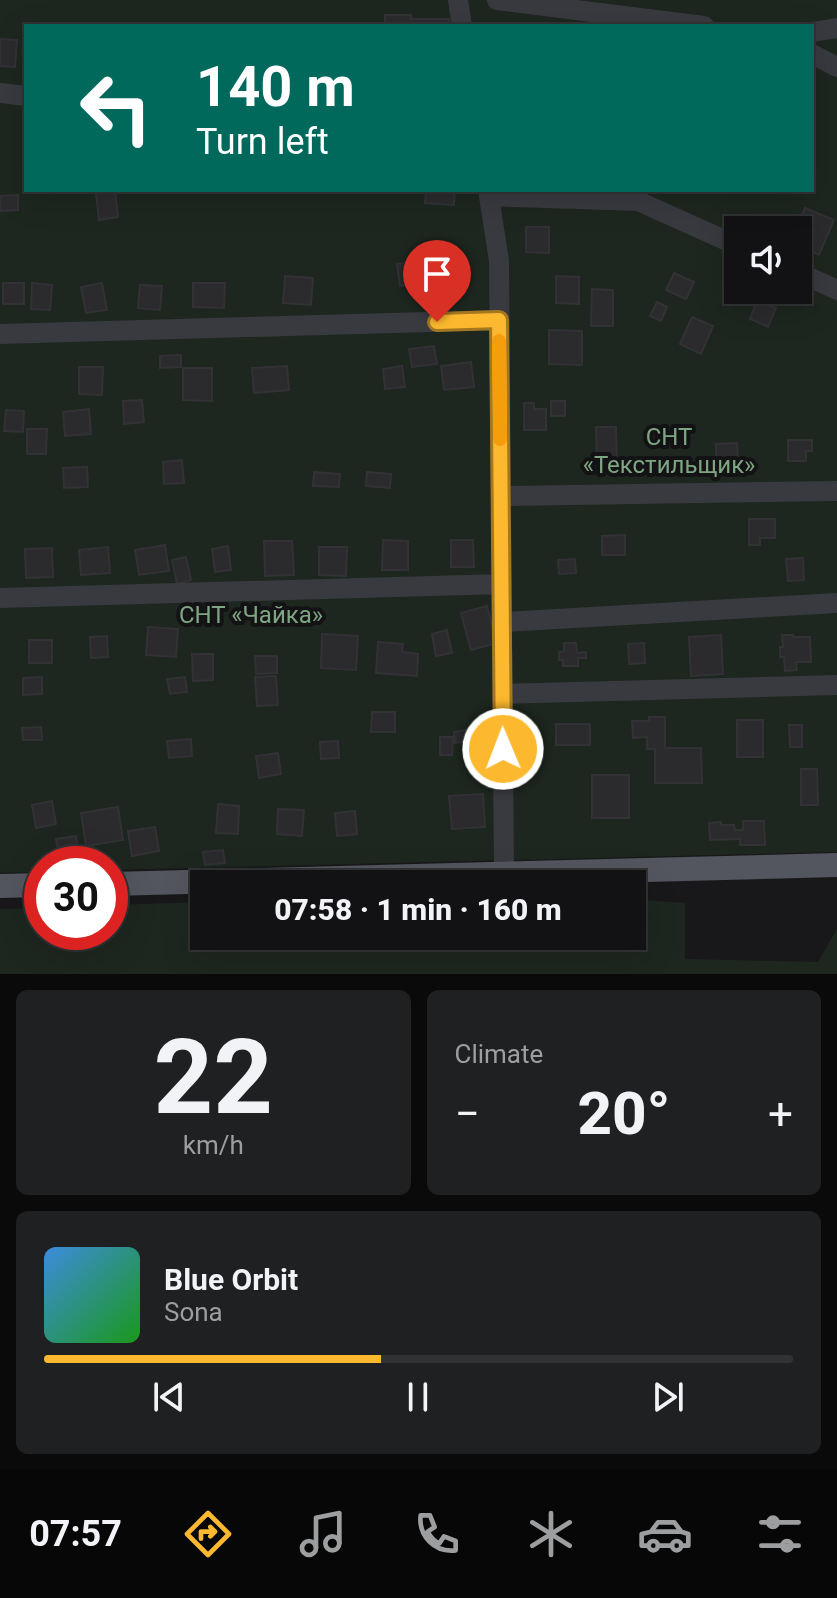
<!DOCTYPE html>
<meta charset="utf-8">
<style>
:root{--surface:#121214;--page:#1f2022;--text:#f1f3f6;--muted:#9c9ea0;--line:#313234;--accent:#fcb82e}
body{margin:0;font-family:Roboto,sans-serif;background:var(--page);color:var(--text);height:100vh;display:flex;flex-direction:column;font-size:30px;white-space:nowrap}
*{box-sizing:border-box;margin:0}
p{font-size:26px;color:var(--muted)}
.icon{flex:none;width:44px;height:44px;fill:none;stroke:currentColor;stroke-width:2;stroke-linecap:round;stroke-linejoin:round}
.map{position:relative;height:974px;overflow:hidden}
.details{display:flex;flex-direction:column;gap:16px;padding:16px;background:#0a0a0b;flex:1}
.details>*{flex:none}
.hud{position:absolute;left:24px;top:24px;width:790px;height:168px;border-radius:0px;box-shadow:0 8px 32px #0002,0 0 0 2px var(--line);background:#00695c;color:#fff;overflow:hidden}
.fabs{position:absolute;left:724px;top:216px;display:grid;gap:16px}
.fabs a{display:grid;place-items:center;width:88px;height:88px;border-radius:0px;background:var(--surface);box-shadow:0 8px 32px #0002,0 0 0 2px var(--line);font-size:40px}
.speed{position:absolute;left:24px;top:846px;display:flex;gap:16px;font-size:40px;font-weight:700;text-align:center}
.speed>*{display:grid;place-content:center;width:104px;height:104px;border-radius:50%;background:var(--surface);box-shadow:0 8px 32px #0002,0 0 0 2px var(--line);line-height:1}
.speed .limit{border:12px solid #d22;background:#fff;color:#111}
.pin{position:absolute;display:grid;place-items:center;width:68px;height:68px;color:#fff;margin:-82px -34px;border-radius:50% 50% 50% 0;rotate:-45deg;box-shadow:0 0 8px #0007}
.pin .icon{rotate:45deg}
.me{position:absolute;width:88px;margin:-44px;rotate:359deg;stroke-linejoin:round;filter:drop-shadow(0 0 6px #0008)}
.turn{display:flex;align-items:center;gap:28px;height:168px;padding:0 40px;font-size:36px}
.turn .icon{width:104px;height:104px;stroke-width:2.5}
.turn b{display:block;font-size:56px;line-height:68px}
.big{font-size:60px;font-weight:800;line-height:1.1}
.details .card{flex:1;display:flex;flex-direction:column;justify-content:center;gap:12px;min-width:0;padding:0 28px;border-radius:12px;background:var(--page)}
.details .dial{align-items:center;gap:0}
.dial b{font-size:104px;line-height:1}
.song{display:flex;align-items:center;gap:24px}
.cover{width:96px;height:96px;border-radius:12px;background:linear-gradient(135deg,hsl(210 70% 55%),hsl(120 70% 35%))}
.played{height:8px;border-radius:4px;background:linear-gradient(90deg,var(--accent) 45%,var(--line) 45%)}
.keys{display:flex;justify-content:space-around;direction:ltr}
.heat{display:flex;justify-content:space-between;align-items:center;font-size:44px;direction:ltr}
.details .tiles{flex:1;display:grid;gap:16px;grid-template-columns:1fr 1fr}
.card:last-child{grid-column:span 2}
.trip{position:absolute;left:190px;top:870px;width:456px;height:80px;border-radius:0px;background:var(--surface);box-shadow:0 8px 32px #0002,0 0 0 2px var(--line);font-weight:800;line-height:80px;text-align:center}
.menu{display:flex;height:128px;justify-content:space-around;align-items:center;background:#070708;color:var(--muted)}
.menu .icon{width:56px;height:56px}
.menu .active{color:var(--accent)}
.menu b{font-size:36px;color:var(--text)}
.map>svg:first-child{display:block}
.green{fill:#1d261f;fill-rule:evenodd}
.building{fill:#2b2b2e;stroke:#323236;stroke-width:2}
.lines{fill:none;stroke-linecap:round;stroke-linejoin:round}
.minor{stroke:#393a3f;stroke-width:20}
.major{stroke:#54565f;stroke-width:24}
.route-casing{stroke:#a4781e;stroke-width:20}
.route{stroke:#fcb82e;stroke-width:14}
.slow{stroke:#f59e0b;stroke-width:14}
.labels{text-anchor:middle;stroke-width:8;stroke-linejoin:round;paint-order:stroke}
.park-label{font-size:24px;fill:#7fa682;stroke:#131315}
</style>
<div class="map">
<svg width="837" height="974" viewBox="0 0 837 974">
<rect width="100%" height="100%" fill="#18181a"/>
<path class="green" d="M0,0H837V852L110,870V864H42V872L0,873ZM26,26H812V190H26ZM738,230H798V290H738Z
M632,899L685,903V959L818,962L837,929V974H0V909L42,908V932H110V905L204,902V936H632Z"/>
<path class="building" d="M385,15H411V19H449L450,26H385Z
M0,39L17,40L15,67L0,66Z
M426,190H455L454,205L425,203Z
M115,191L118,217L99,220L96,193Z
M18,195V210L0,211V196Z
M805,208L834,220L819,255L798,245V230H796Z
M526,227H549V253L526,252Z
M415,262L418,284L400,286L397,264Z
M674,273L694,282L686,299L666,290Z
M285,276L313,278L311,305L283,303Z
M556,276L579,277V304L556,303Z
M3,283H24V304H3Z
M32,283L52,285L50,310L31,309Z
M102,283L107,310L86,313L81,287Z
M193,283H225L224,308L193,307Z
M140,285L162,286L160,310L138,308Z
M592,289L613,290V326H591Z
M757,301L776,308L768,327L750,319Z
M657,302L667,307L661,321L650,316Z
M692,317L713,326L701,354L680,344Z
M549,330L582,331V365L549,364Z
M434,346L437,364L412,367L409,349Z
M181,355V367L160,368V356Z
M471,362L474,387L444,390L441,366Z
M287,366L289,390L254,393L252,368Z
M402,366L405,387L385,389L383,369Z
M79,367H103L102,395L79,394Z
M183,368H212V401L183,400Z
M142,400L144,422L124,424L123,401Z
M551,401H565V416H551Z
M524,403H534V409H546V430H524Z
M89,409L91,434L65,436L63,412Z
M6,410L24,411L23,432L4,431Z
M596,427H616L617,467L597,468Z
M27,429H47L46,454H27Z
M788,440H812V451H806V461H788Z
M737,443L738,465L716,466V444Z
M182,460L184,483L164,484L163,462Z
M87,467L88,487L64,488L63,468Z
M314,472L340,474L339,487L313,486Z
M367,472L391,474L390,488L366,486Z
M749,519H775V538H760V545H749Z
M625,535V555H602V536Z
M383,540L408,541V570H382Z
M451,540H473L474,567H451Z
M264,541H292L294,575L265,576Z
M165,545L169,571L139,575L135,550Z
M228,546L231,570L215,572L212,549Z
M108,547L110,573L81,575L79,550Z
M319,547H347L346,576L319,575Z
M52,548L53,577L26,578L25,549Z
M186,557L191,580L177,584L172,560Z
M803,558L804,580L788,581L786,559Z
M575,559L576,573L559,574L558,560Z
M487,606L497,643L471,650L461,613Z
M148,627L178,629L176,657L146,655Z
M447,630L452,653L436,656L432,634Z
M322,634L358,636L356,670L321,668Z
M721,635L723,674L691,676L689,637Z
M782,635H793V637H810L811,662H796L797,670L785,671L784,657H780V647H783Z
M107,636L108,657L91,658L90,637Z
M29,640H52V663H29Z
M378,642L403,644L402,652L418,654L417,676L376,673Z
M564,643H576L577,653L586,652V658H578V666H563V660H559V652L564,651Z
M644,643L645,663L629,664L628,644Z
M192,654H213V680L193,681Z
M255,656H277V673L256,674Z
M276,676L278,705L257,706L255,677Z
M42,677V694L23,695V678Z
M185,677L187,692L170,694L167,679Z
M372,712H395V732H371Z
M649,717H665V748H701L702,783H655V749H647V737L633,738L632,721H649Z
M737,720H763V757H737Z
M556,724H590V745H556Z
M789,725H802V747H790Z
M41,727L42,740H23L22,728Z
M479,728L481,739L455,743L454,732Z
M440,737H453L452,755H440Z
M191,739L192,756L169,758L167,741Z
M338,741L339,758L321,759L320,742Z
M278,753L281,774L259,778L256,756Z
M801,769H817L818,805H801Z
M592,775H629V818H592Z
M483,794L485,827L452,829L449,796Z
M52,801L56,824L36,828L32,805Z
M218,804L239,806L238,834L216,833Z
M118,807L123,840L86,846L81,813Z
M278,809L304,810L302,836L277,834Z
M355,811L357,834L337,836L335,813Z
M743,821H764L765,845H740V839L710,840L709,823L721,822V825H734L735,830H743Z
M155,827L159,851L132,856L128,831Z
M76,836L79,857L60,860L56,839Z
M223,850L225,863L205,865L203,852Z"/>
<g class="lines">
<path class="minor" d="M458,0L462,26
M497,0L704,26
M812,32L837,28
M812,54L837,67
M0,93L26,96
M488,190L499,261L504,874
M489,196L638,201L738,246
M798,272L837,290
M0,334L499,320
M501,496L837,491
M0,598L502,584
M502,622L837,603
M502,694L837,685"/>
<path class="major" d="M110,884L837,865
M0,886L42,885"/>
</g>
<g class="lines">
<g class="route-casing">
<path id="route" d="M437,322L499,320L503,749"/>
</g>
<use href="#route" class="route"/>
<path class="slow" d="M499,341L500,439"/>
</g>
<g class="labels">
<g class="park-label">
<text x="669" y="445">СНТ<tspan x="669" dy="28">«Текстильщик»</tspan></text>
<text x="251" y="623">СНТ «Чайка»</text>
</g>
</g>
</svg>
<div class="fabs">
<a><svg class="icon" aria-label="sound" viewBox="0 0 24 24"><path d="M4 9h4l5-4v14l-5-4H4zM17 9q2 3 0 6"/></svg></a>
</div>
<div class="speed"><div class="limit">30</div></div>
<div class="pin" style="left:437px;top:322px;background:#d93025"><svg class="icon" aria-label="arrive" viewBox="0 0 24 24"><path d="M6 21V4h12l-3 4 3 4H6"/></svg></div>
<svg class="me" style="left:503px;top:749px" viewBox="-20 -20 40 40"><circle r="17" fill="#fcb82e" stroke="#fff" stroke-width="3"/><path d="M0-11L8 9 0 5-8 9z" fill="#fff"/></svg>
<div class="trip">07:58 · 1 min · 160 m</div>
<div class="hud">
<div class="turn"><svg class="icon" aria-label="left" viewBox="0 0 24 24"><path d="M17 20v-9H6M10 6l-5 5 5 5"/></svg><div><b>140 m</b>Turn left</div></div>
</div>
</div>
<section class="details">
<div class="tiles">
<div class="card dial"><b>22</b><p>km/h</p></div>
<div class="card"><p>Climate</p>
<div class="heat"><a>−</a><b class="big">20°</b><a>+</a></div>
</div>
<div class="card">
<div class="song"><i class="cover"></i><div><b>Blue Orbit</b><p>Sona</p></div></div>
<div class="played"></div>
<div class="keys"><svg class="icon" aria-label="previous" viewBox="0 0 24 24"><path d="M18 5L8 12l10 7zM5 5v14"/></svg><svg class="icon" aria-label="pause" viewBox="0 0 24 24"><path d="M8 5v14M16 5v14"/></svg><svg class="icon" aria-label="next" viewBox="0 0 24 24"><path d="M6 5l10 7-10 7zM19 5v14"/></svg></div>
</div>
</div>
</section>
<nav class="menu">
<b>07:57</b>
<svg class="icon active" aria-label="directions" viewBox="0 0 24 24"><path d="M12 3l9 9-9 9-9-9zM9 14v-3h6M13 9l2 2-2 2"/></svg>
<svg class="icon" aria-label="music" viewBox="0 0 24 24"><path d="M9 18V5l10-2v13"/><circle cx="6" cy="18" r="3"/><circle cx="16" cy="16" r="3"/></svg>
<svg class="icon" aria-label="phone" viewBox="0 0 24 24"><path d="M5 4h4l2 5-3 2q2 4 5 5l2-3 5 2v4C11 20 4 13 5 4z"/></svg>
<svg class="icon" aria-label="climate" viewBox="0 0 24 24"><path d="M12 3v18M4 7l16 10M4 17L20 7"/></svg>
<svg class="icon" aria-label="car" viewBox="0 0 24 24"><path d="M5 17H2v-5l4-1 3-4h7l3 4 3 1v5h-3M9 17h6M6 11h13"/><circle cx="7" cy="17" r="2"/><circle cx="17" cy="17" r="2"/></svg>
<svg class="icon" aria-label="filters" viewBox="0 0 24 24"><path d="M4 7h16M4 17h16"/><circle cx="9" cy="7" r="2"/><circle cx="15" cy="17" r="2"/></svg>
</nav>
